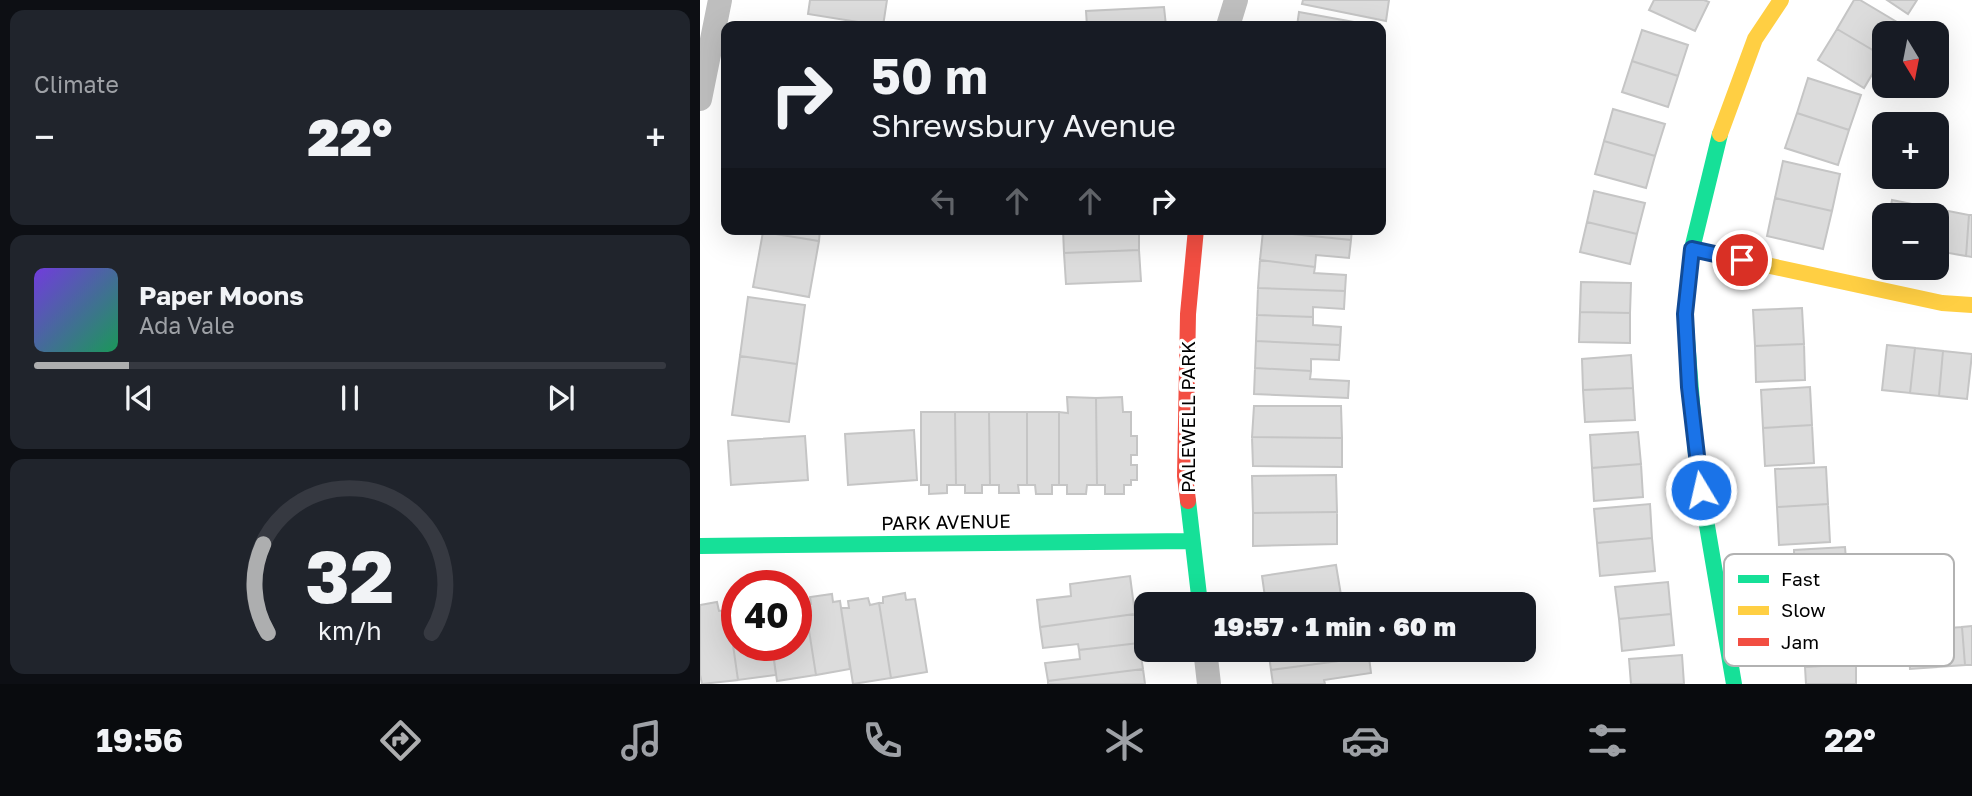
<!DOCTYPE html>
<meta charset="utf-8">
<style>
:root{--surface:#171b24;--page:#20242c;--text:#f1f3f6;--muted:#9ea1a6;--line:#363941;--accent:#adaeaf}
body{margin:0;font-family:"Golos Text",sans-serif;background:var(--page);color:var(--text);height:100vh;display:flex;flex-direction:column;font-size:26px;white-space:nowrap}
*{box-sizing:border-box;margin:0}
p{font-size:23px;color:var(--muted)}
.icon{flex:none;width:38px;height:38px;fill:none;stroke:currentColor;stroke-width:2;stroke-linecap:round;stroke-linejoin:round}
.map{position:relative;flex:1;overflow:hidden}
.drawer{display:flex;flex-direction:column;gap:10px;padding:10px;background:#0d0f14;width:700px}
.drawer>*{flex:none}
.guide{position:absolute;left:21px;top:21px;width:665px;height:214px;border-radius:14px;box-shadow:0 7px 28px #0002;background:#171b24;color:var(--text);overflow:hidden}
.needle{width:46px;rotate:170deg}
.fabs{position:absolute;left:1172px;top:21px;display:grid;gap:14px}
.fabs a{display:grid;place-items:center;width:77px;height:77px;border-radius:14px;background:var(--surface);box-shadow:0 7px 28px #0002;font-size:35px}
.speed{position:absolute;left:21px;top:570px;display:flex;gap:14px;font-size:35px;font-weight:700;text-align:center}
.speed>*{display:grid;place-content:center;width:91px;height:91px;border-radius:50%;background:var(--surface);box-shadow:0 7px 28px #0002;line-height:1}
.speed .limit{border:10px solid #d22;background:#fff;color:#111}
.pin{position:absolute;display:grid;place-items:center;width:60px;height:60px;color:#fff;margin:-30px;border:4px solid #fff;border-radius:50%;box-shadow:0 2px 7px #0007}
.me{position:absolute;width:77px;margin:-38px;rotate:351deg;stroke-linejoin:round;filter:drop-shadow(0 0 5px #0008)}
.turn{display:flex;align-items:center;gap:24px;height:147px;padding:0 35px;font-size:32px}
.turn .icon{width:91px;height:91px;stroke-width:2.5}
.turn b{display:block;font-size:49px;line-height:60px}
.lanes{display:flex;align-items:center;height:66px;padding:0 35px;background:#0003;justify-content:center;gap:35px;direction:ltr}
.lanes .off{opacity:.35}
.big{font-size:52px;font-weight:800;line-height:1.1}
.drawer .widget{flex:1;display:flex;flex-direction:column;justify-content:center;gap:10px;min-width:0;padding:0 24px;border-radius:14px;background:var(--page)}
.drawer .dial{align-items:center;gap:0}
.dial svg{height:182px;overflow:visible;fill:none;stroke:var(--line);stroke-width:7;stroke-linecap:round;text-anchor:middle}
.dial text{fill:var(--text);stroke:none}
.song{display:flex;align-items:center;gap:21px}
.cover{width:84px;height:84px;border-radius:10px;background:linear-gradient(135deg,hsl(260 70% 55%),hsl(150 70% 35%))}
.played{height:7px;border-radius:4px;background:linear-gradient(90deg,var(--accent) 15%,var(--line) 15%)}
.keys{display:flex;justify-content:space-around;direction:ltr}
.heat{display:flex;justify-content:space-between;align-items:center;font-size:38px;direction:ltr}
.trip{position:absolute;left:434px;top:592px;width:402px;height:70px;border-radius:14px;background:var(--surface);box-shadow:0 7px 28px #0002;font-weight:800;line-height:70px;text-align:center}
.tab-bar{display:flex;height:112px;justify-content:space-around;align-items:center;background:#090b0e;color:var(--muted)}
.tab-bar .icon{width:49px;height:49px}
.tab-bar .selected{color:var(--accent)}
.tab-bar b{font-size:32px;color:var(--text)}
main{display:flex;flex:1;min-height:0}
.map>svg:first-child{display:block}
.building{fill:#dcdcdc;stroke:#c5c5c5;stroke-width:2}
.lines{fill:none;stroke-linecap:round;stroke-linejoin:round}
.street{stroke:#bebebe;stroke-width:24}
.fast{stroke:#16e098;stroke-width:16}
.slow{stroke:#ffcf43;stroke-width:16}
.jam{stroke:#f24e42;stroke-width:16}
.route-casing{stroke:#114b97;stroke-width:18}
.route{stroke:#1a73e8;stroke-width:12}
.labels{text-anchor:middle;stroke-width:6;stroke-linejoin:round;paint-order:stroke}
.street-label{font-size:19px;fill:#000;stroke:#fff}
.key{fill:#fff;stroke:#b2b2b2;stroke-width:2}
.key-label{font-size:19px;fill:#000}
</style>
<main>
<section class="drawer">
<div class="widget"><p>Climate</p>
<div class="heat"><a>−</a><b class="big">22°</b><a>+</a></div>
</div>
<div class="widget">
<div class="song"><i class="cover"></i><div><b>Paper Moons</b><p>Ada Vale</p></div></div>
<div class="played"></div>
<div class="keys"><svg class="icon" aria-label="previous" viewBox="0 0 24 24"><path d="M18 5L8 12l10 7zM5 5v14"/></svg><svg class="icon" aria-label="pause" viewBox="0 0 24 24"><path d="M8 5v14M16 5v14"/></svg><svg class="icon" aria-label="next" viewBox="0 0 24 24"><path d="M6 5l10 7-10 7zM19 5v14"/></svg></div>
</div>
<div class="widget dial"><svg viewBox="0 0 100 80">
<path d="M14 69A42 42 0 1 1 86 69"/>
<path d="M14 69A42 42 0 0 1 12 30" stroke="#adaeaf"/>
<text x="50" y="56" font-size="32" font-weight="700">32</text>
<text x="50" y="72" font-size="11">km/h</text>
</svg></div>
</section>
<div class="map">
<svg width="1272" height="684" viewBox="0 0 1272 684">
<rect width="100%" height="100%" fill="#fff"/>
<path class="building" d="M110,0H187L183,26L108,14Z
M603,0H689L686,21L602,4Z
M954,0H1004L1009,2L995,31L949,10Z
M1154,0H1160L1202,25L1197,33H1185L1183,56L1137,29Z
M1187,0H1217L1208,14Z
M464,7L466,26H387L386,11Z
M599,12L676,26H597Z
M1137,29L1183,56L1164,88L1118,60Z
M942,30L988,45L978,76L932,61Z
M932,61L978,76L968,107L922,92Z
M1108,78L1161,95L1149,130L1097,113Z
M913,109L965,124L955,156L904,141Z
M1097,113L1149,130L1138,165L1085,148Z
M904,141L955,156L946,188L895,174Z
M1083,161L1140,174L1132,211L1075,198Z
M894,191L945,203L937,234L887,222Z
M1075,198L1132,211L1123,249L1067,236Z
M1192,200L1217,205L1215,215H1189Z
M1217,205L1243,210L1237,240V215H1215Z
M1243,210L1269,215L1266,256L1237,251Z
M1269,215H1272V257L1266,256Z
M887,222L937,234L930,264L880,252Z
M63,229H120L119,241L63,232Z
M363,229H439V250L364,253Z
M563,229H652L651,240L563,231Z
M563,231L651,240L649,258L616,255L615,267L560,260Z
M63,232L119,241L109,297L53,287Z
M439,250L441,281L366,284L364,253Z
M560,260L615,267L614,273L646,275L645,291L558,288Z
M881,282L931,283L930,313L880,312Z
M558,288L645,291L644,309L613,307V317L557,315Z
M48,297L105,305L97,364L40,356Z
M1102,308L1104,344L1055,346L1053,310Z
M880,312L930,313V343L879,342Z
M557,315L613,317V325L641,327L640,345L556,341Z
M556,341L640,345L639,360L611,359V371L555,368Z
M1104,344L1105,380L1056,382L1055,346Z
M1187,345L1215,348L1210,393L1182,390Z
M1215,348L1243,351L1239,396L1210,393Z
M1243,351L1272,354L1267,399L1239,396Z
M931,355L933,388L883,390L882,359Z
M40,356L97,364L89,422L32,415Z
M555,368L611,371L610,379L649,381L648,398L554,394Z
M1110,387L1112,425L1063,428L1061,390Z
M933,388L935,420L885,422L883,390Z
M367,397L396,398L397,485H387L386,494H367V485H359V412L368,413Z
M422,397L423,412H431V436H437V455H431V465H437V480H431V485H424V494H405V485H397L396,398Z
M554,406H641L642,438L552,437Z
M221,412H255L256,485H247V493L229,494V485H221Z
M255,412H289L290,485H282V493H265V485H256Z
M289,412H327V485H318L319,493H299V485H290Z
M327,412H359V485H352V494H336L335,485H327Z
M1112,425L1114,463L1065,466L1063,428Z
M214,430L217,480L148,485L145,434Z
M938,432L941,464L892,468L890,435Z
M105,436L108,480L31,485L28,441Z
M552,437L642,438V467L553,466Z
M941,464L943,497L894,501L892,468Z
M1126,467L1128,504L1077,507L1075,469Z
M636,475L637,512L553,513L552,476Z
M950,504L952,538L897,543L894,509Z
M1128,504L1130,542L1079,545L1077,507Z
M637,512V544L553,546V513Z
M952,538L955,571L900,576L897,543Z
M1145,547L1148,583L1095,586L1094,550Z
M636,565L641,595L583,604H566L562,576Z
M430,576L435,614L340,627L337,600L371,596L370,584Z
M968,582L971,614L919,619L915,587Z
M205,593L206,600L215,599L227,672L191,678L179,603H183V597Z
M132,594L133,602L140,601L150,669L116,675L105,605L111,604L110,597Z
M636,596L638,604H583Z
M168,598L170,605L179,603L191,678L153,684L141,608H149L148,601Z
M17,602L19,611L28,610L38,680L2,684L0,675V605Z
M105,605L116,675L77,681L72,646H96V606Z
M37,609V646H72L76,675L38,680L28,610Z
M435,614L439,643L379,650L378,644L343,648L340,627Z
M971,614L974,645L922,651L919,619Z
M1272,626V665H1265L1262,627Z
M1262,627L1265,665L1237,667L1234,629Z
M1234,629L1237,667L1210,669L1207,631Z
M1154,630L1156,664L1105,667L1103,632Z
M439,643L443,669L348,681L345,663L380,659L379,650Z
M568,649H668L669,657L571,670Z
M982,655L984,684H931L929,659Z
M669,657L671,673L624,680L625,684H573L571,670Z
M1156,664V684H1106L1105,667Z
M443,669L445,684H348V681Z"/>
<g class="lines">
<path class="street" d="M528,26L536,0
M0,99L20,0
M505,649L509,684"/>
<path class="fast" d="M1020,134L992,249L985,314L997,467L1034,684
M488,501L500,604
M0,546L492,541"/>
<path class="slow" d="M1020,134L1055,39L1081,0
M992,249L1242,303L1272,305"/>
<path class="jam" d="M488,501L485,476L488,314L496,229"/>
</g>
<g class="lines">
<g class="route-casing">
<path id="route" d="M1001,490L989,387L985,314L992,249L1042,260"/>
</g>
<use href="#route" class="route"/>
</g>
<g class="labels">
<g class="street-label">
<text transform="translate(488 417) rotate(-90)" y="7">PALEWELL PARK</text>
<text transform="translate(246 522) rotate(-1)" y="7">PARK AVENUE</text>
</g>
</g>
<rect x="1024" y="554" width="230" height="112" rx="10" class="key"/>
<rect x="1038" y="575" width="31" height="8" fill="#16e098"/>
<rect x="1038" y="606" width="31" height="9" fill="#ffcf43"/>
<rect x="1038" y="638" width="31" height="8" fill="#f24e42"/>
<g class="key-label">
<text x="1081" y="586">Fast</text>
<text x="1081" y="617">Slow</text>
<text x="1081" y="649">Jam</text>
</g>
</svg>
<div class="fabs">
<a><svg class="needle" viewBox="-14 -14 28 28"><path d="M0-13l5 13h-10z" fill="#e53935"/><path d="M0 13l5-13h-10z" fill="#9ea1a6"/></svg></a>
<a>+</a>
<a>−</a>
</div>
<div class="speed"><div class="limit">40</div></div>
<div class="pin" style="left:1042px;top:260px;background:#d93025"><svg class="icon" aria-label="arrive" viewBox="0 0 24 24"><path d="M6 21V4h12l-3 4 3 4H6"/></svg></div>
<svg class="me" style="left:1001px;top:490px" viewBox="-20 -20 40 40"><circle r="17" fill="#1a73e8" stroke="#fff" stroke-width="3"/><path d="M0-11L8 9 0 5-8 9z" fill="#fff"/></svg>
<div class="trip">19:57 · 1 min · 60 m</div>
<div class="guide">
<div class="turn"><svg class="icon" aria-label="right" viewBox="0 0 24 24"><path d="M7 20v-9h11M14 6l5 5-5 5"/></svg><div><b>50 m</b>Shrewsbury Avenue</div></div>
<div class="lanes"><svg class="icon off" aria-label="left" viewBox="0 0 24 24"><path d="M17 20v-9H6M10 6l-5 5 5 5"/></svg><svg class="icon off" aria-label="ahead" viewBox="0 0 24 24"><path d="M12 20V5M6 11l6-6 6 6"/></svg><svg class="icon off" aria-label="ahead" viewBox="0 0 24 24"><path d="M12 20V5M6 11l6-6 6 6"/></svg><svg class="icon" aria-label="right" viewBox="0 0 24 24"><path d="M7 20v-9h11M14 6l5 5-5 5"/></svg></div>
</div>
</div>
</main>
<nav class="tab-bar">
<b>19:56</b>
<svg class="icon selected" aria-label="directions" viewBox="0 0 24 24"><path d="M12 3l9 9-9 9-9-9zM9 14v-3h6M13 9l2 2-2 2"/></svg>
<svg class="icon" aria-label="music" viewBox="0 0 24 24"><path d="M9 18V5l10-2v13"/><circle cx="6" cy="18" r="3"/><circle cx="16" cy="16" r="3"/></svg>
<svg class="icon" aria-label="phone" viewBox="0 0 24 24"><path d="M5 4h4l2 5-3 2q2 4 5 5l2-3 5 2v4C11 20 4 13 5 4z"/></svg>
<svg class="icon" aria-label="climate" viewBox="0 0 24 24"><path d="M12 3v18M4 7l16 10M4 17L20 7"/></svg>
<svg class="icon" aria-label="car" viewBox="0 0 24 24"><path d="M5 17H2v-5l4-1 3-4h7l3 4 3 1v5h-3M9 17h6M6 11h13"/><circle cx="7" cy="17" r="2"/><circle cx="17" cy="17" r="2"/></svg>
<svg class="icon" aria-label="filters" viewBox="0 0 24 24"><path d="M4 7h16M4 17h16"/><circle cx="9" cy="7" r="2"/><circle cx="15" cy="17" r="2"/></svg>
<b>22°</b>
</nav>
